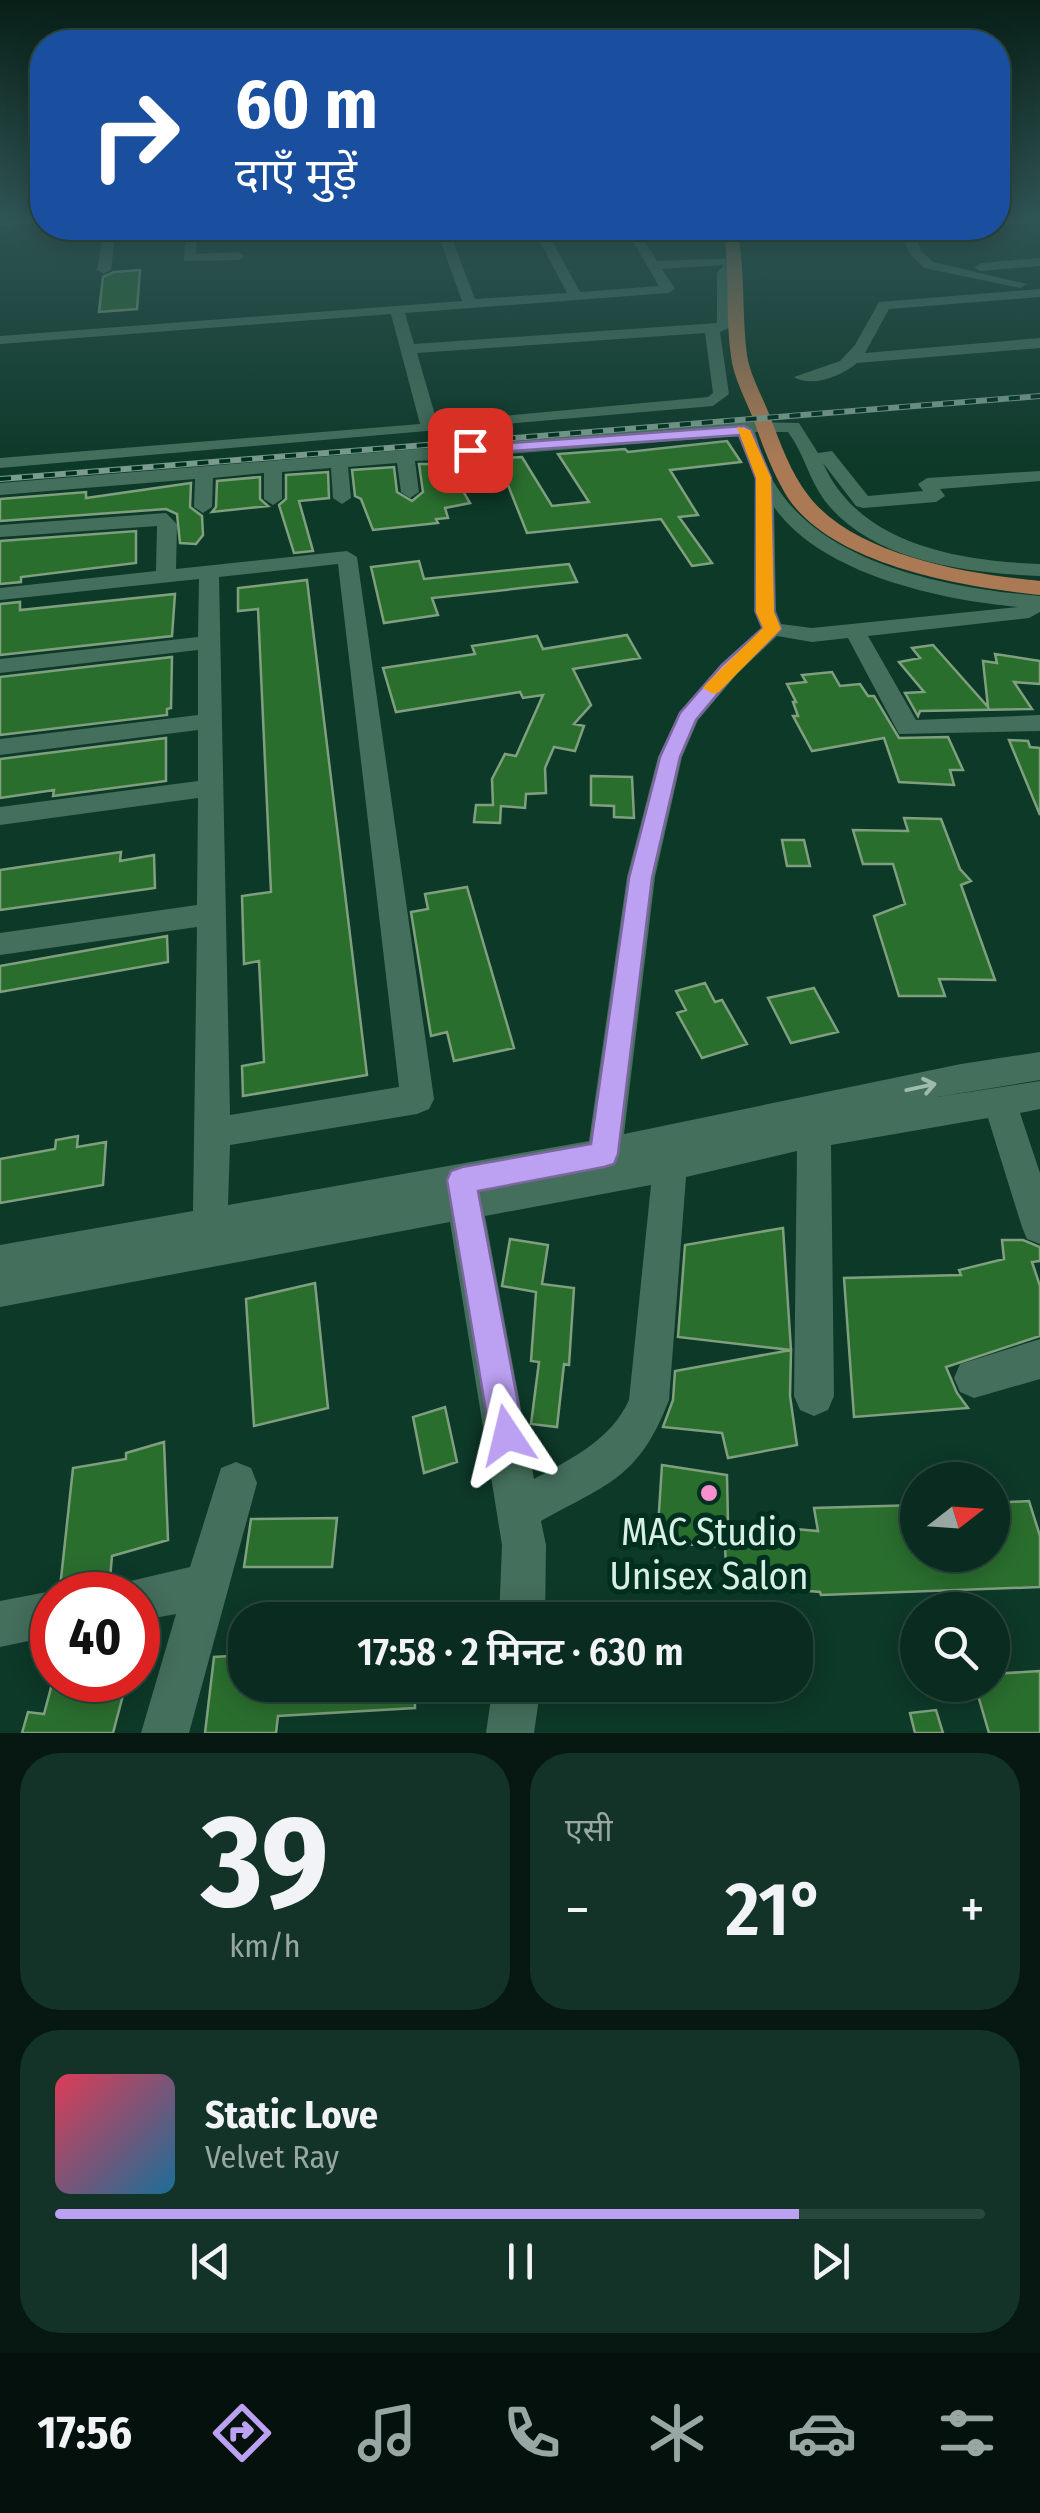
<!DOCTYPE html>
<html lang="hi">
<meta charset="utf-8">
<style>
:root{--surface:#0a2b1f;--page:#133328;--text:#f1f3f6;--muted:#99a7a4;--line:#2a473d;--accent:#bca0f2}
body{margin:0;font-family:"Fira Sans Condensed","Noto Sans Devanagari",sans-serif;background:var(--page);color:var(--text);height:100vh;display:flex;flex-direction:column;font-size:38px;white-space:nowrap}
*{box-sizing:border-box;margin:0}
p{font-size:32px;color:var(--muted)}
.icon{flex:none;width:55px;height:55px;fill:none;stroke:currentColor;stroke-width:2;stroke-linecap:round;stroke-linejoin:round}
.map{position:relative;height:1733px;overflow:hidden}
.details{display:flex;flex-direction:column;gap:20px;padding:20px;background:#061811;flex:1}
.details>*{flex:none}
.top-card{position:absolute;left:30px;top:30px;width:980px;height:210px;border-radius:40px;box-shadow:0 5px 25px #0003,0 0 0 2px var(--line);background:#1a4fa0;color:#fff;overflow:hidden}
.needle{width:65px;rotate:73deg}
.fabs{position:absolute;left:900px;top:1462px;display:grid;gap:20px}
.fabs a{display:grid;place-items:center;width:110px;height:110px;border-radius:50%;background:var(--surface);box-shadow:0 5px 25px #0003,0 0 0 2px var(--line);font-size:50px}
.speed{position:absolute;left:30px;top:1572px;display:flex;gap:20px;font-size:50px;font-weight:700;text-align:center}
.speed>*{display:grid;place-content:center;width:130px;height:130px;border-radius:50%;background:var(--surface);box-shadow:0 5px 25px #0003,0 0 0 2px var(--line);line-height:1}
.speed .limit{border:15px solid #d22;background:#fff;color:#111}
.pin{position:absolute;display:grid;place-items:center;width:85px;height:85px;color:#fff;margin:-42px;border-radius:20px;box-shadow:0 5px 15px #0006}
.me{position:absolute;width:110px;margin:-55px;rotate:350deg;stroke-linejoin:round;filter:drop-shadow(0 0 8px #0008)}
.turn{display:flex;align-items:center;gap:35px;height:210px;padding:0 40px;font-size:45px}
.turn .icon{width:130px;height:130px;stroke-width:2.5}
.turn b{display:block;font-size:70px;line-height:85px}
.big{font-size:75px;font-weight:600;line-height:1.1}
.details .card{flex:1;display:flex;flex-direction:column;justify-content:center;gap:15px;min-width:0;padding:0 35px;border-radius:40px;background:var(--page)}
.details .dial{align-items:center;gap:0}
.dial b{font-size:130px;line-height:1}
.song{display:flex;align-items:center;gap:30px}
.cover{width:120px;height:120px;border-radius:15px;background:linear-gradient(135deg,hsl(350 70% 55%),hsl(200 70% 35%))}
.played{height:10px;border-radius:5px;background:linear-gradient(90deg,var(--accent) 80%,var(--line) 80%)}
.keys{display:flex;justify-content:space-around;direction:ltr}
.heat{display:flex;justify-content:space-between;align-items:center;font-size:55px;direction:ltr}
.details .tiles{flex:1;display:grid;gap:20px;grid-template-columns:1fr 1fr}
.card:last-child{grid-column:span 2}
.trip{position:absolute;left:228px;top:1602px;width:585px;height:100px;border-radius:40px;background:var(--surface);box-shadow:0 5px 25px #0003,0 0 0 2px var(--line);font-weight:600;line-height:100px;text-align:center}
.tabs{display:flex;height:160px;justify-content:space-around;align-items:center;background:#04110c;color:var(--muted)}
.tabs .icon{width:70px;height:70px}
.tabs .active{color:var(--accent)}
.tabs b{font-size:45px;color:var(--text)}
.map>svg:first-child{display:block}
.building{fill:#2a6e2e;stroke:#809f7f;stroke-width:2.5}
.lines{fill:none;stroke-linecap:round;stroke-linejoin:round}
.minor{fill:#446f5c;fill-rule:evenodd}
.major{fill:#ab7a55;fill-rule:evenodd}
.rail-casing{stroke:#7a9b8d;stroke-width:6}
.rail{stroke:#002f1f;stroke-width:4;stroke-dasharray:11;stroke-linecap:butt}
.oneway{stroke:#9dbcae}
.route{fill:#bca0f2;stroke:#7a689d;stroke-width:2.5}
.slow{fill:#f59e0b}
.poi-dot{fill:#f790cd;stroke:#002f1f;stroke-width:4}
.labels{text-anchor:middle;stroke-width:10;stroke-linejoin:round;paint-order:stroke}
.near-poi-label{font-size:38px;fill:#d8efe4;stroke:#002f1f}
</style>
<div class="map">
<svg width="1040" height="1733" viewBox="0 0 1040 1733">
<rect width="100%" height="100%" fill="#0d3929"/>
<path class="building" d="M140,270L137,309L99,312L103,277L114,272Z
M727,441L741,462L670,470L698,515L679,517L712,563L692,566L661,519L527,533L508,485L490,487L486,459L522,457L552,506L589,502L558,454L625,449L628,452Z
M419,464H432L436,473L462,470L468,490L463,491L470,503L445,508L448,518L436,519L438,523L373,530L361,499L355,496L352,470L394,467L397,492L412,501L423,492Z
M328,472L329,498L299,501L313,551L294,553L279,505L286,499V475Z
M260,477V499L268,506L212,512L216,507L217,481Z
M191,483L190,507L202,516L203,535L196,544L180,543L177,514L166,509L0,521V499L86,492V498Z
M136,531V563L21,577V582L0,584V541Z
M419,561L424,579L569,564L577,582L432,598L438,615L384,623L371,567Z
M307,580L367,1075L243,1096L242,1066L264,1062L259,961L244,964L242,896L271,892L258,609L238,611V588Z
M175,594L172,636L0,655V604L20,602V610Z
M627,635L640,658L573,669L591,705L574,724L584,726L575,751L554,747L545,768L546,793L526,794L525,808L501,806L500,823L474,822L476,805H493L492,779L505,754L516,756L543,695L523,698L520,692L396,712L383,668L475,654L472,646L537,636L543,649Z
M933,645L988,707L983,661L997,663L995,654L1040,661V684L1014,682L1032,709L920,711L918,716L905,693L924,692L899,662L920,658L912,648Z
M172,657L171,708L167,709V715L0,735V677Z
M832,672L840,686L860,684L868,696H874L899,738L948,737L963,770H950L954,785L899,782L884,738L812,751L793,716H798L793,702H796L787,684L806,682L802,675Z
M166,738V781L53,796L54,790L0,798V759Z
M1009,740L1028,741L1030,747L1040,748V815Z
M591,776L632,777L634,818L614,817V806L591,805Z
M904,818L941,819L960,869L971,881L961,885L995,980L939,979L945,996H899L874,916L905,904L893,864H863L853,830L908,831Z
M782,840H804L810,866H787Z
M121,852L120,861L154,855L155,888L0,910V870Z
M467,887L514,1048L454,1061L447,1032L431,1036L411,912L428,909L425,894Z
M167,936L168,962L0,992V966Z
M705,983L715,1002L722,1000L747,1044L702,1058L677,1013L686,1010L676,991Z
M814,988L838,1032L791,1043L768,998Z
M78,1136L77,1147L106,1142L103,1185L0,1203V1159L55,1149L56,1140Z
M783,1228L791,1350L678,1337L685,1245Z
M510,1239L548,1245L542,1284L574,1288L569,1365L564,1364L557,1427L531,1424L539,1362L531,1361L536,1292L502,1286Z
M1002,1240H1023L1040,1247V1261L1032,1262L1040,1286V1336L946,1367L957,1393L968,1408L854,1417L844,1278L961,1275L959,1270L1004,1259Z
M315,1283L328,1408L254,1426L246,1299Z
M791,1350L790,1396L797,1445L728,1458L722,1433L663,1427L673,1400L675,1371Z
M445,1407L457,1462L424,1473L413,1417Z
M164,1442L168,1540L112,1556L110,1579L60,1588L73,1468L126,1459V1453Z
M662,1465L727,1475L728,1523L818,1531L814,1508L918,1505V1555H992V1503L1029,1501L1040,1536V1587L821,1595L820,1592L727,1584L725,1547L657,1542Z
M337,1518L332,1567H244L251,1519Z
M245,1655V1685H415V1708L278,1716L276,1733H205L214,1657Z
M1040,1671V1733H989L975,1685H992V1674Z
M53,1680H127L113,1733H22L28,1712L44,1714Z
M936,1710L943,1733H915L910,1713Z"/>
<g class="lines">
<path class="minor" d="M0,218H42V222L0,226Z
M998,218H1040V223L998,226Z
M104,228H116L111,270L104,274L97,270Z
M186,228H198L196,254L239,252L245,256L239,260L184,261Z
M436,228H448L475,299L567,293L533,228H545L580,292L659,286L625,228H637L657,261L740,258L742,261L731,274V327L720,332L729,394L713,406L0,468V458L420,424L391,314L0,344V336L462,301ZM724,265L717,273V323L414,344L405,313L668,293L675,289L662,269ZM705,333L713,393L708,397L437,422L417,353Z
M837,228H913L921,251L933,262L1027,284L1020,288L924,268L909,253L902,232L755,239L749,235L755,231Z
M1040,258V266L981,271L974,267L981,263Z
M1040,289V297L889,309L865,353L1040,338V348L857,363C842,376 811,388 794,377L840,361L855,345L879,302Z
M745,422L799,423L818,453L832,451L868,496L923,491L918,484L927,478L1040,471V481L940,489L945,496L936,502L863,508L856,506L823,463C859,545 959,561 1040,564V576C968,573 872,562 825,501C809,480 804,453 788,432H755C759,444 762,457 767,469C810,564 948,588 1040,596V612L1029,618L868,636L916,720L1040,715V731L899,734L848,638L812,642L777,636L737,674L698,720L682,757L655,877L624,1134L961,1064L1040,1052V1080L937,1097L1040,1081V1109L1020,1113L1040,1173V1244L1027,1239L1022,1227L988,1118L831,1145L834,1396L828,1410L814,1416L800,1410L794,1396L797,1151L686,1177L669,1400C639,1478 609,1483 541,1521L546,1545L545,1620H499L502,1545L450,1222L0,1307V1245L193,1211L197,927L0,955V933L197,905L198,798L0,825V807L198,781V730L0,755V739L198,715V650L0,673V659L198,637L199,579L0,600V588L156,571L157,526L0,537V525L166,513L177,524L176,569L347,551L357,557L434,1099L429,1109L417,1114L230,1145L228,1205L589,1141L627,877L658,757L679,713L721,664L761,628L754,611L755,479L739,436L481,456L487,486L478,492L469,486L464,458L415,461L419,492L410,498L401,492L397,463L348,467L351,498L342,504L333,498L331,468L282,472V499L273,505L264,499V473L213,478L212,507L203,513L194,507L195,479L0,495V483ZM774,507C822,575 941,600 1019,607L812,628L781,624L776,611ZM338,564L399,1087L230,1115L219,577ZM651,1185L629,1400C611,1440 571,1459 534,1479L485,1216Z
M1040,1339V1379L974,1398L960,1392L954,1378L960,1364Z
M236,1462L251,1468L257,1483L189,1733H141L176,1614L138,1621V1595H117L122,1583L190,1567L221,1468Z
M52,1591L61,1595H52V1636L0,1647V1601Z
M493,1685H541L534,1733H486Z"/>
<path class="major" d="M732,228H754L765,233L739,240C745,278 742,316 747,355C750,376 764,399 771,419C781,445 791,473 808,495C854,556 969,574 1040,581V595C965,587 834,566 788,498C773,474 763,447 754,421C746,400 733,377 731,356C725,315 730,274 724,233Z"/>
<g class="rail-casing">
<path id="rail" d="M0,479L1040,396"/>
</g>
<use href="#rail" class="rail"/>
</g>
<defs><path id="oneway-shaft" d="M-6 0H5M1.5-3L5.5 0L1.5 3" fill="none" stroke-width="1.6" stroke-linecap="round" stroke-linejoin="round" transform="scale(2.5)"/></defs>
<use class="oneway" href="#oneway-shaft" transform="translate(921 1087) rotate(-12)"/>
<linearGradient id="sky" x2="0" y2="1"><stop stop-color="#071f17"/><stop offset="0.47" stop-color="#2f5454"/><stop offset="1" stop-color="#2f5454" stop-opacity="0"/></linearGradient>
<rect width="1040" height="461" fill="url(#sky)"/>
<path class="route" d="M744,426L751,430L771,478L774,612L781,629L735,673L696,720L680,757L652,878L618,1154L614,1164L604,1167L478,1191L524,1435L519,1447L507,1452L495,1447L490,1435L447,1180L451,1171L462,1167L591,1144L629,878L660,757L680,713L722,665L763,628L756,612V478L739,435L470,454L463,450L470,446Z"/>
<path class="slow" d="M737,427L750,430L771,478L774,612L781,629L719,692L713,694L703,688L706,684L763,628L756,612V478Z"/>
<circle class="poi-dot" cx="709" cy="1493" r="10"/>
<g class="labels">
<g class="near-poi-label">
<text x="709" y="1545">MAC Studio<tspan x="709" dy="44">Unisex Salon</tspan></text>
</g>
</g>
</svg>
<div class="fabs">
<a><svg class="needle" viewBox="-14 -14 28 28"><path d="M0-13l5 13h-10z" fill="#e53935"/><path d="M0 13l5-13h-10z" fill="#99a7a4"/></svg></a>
<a><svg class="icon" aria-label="search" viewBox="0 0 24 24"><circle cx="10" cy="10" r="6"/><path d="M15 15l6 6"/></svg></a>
</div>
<div class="speed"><div class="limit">40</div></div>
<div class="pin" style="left:470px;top:450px;background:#d93025"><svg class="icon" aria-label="arrive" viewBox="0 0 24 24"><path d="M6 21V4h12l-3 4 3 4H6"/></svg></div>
<svg class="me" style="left:507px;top:1435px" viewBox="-20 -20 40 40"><path d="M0-17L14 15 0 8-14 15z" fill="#bca0f2" stroke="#fff" stroke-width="4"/></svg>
<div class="trip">17:58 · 2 मिनट · 630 m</div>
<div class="top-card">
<div class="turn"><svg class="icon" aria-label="right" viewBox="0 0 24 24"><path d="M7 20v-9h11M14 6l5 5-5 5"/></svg><div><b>60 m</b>दाएँ मुड़ें</div></div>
</div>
</div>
<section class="details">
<div class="tiles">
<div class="card dial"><b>39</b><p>km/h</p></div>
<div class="card"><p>एसी</p>
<div class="heat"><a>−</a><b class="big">21°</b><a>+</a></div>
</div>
<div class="card">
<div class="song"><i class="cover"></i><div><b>Static Love</b><p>Velvet Ray</p></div></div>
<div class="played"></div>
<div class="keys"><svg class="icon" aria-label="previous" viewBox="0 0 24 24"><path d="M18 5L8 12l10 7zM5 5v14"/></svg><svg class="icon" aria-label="pause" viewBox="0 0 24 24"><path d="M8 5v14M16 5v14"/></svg><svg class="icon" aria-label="next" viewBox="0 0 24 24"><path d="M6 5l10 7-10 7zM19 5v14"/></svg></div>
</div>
</div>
</section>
<nav class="tabs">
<b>17:56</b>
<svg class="icon active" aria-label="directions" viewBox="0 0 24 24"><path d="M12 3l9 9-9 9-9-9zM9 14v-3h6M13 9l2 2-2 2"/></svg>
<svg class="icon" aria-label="music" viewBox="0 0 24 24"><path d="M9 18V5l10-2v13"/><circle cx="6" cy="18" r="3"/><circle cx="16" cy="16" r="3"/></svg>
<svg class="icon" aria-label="phone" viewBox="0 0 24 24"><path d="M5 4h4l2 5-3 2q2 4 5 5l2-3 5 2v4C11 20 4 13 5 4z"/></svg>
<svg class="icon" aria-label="climate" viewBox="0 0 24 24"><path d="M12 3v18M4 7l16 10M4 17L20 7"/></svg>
<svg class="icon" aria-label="car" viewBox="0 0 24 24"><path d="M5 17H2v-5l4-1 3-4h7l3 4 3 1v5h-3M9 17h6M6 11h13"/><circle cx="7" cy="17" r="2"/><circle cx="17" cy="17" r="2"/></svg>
<svg class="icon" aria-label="filters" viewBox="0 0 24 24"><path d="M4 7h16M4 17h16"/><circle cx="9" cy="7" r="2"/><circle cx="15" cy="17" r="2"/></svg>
</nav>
